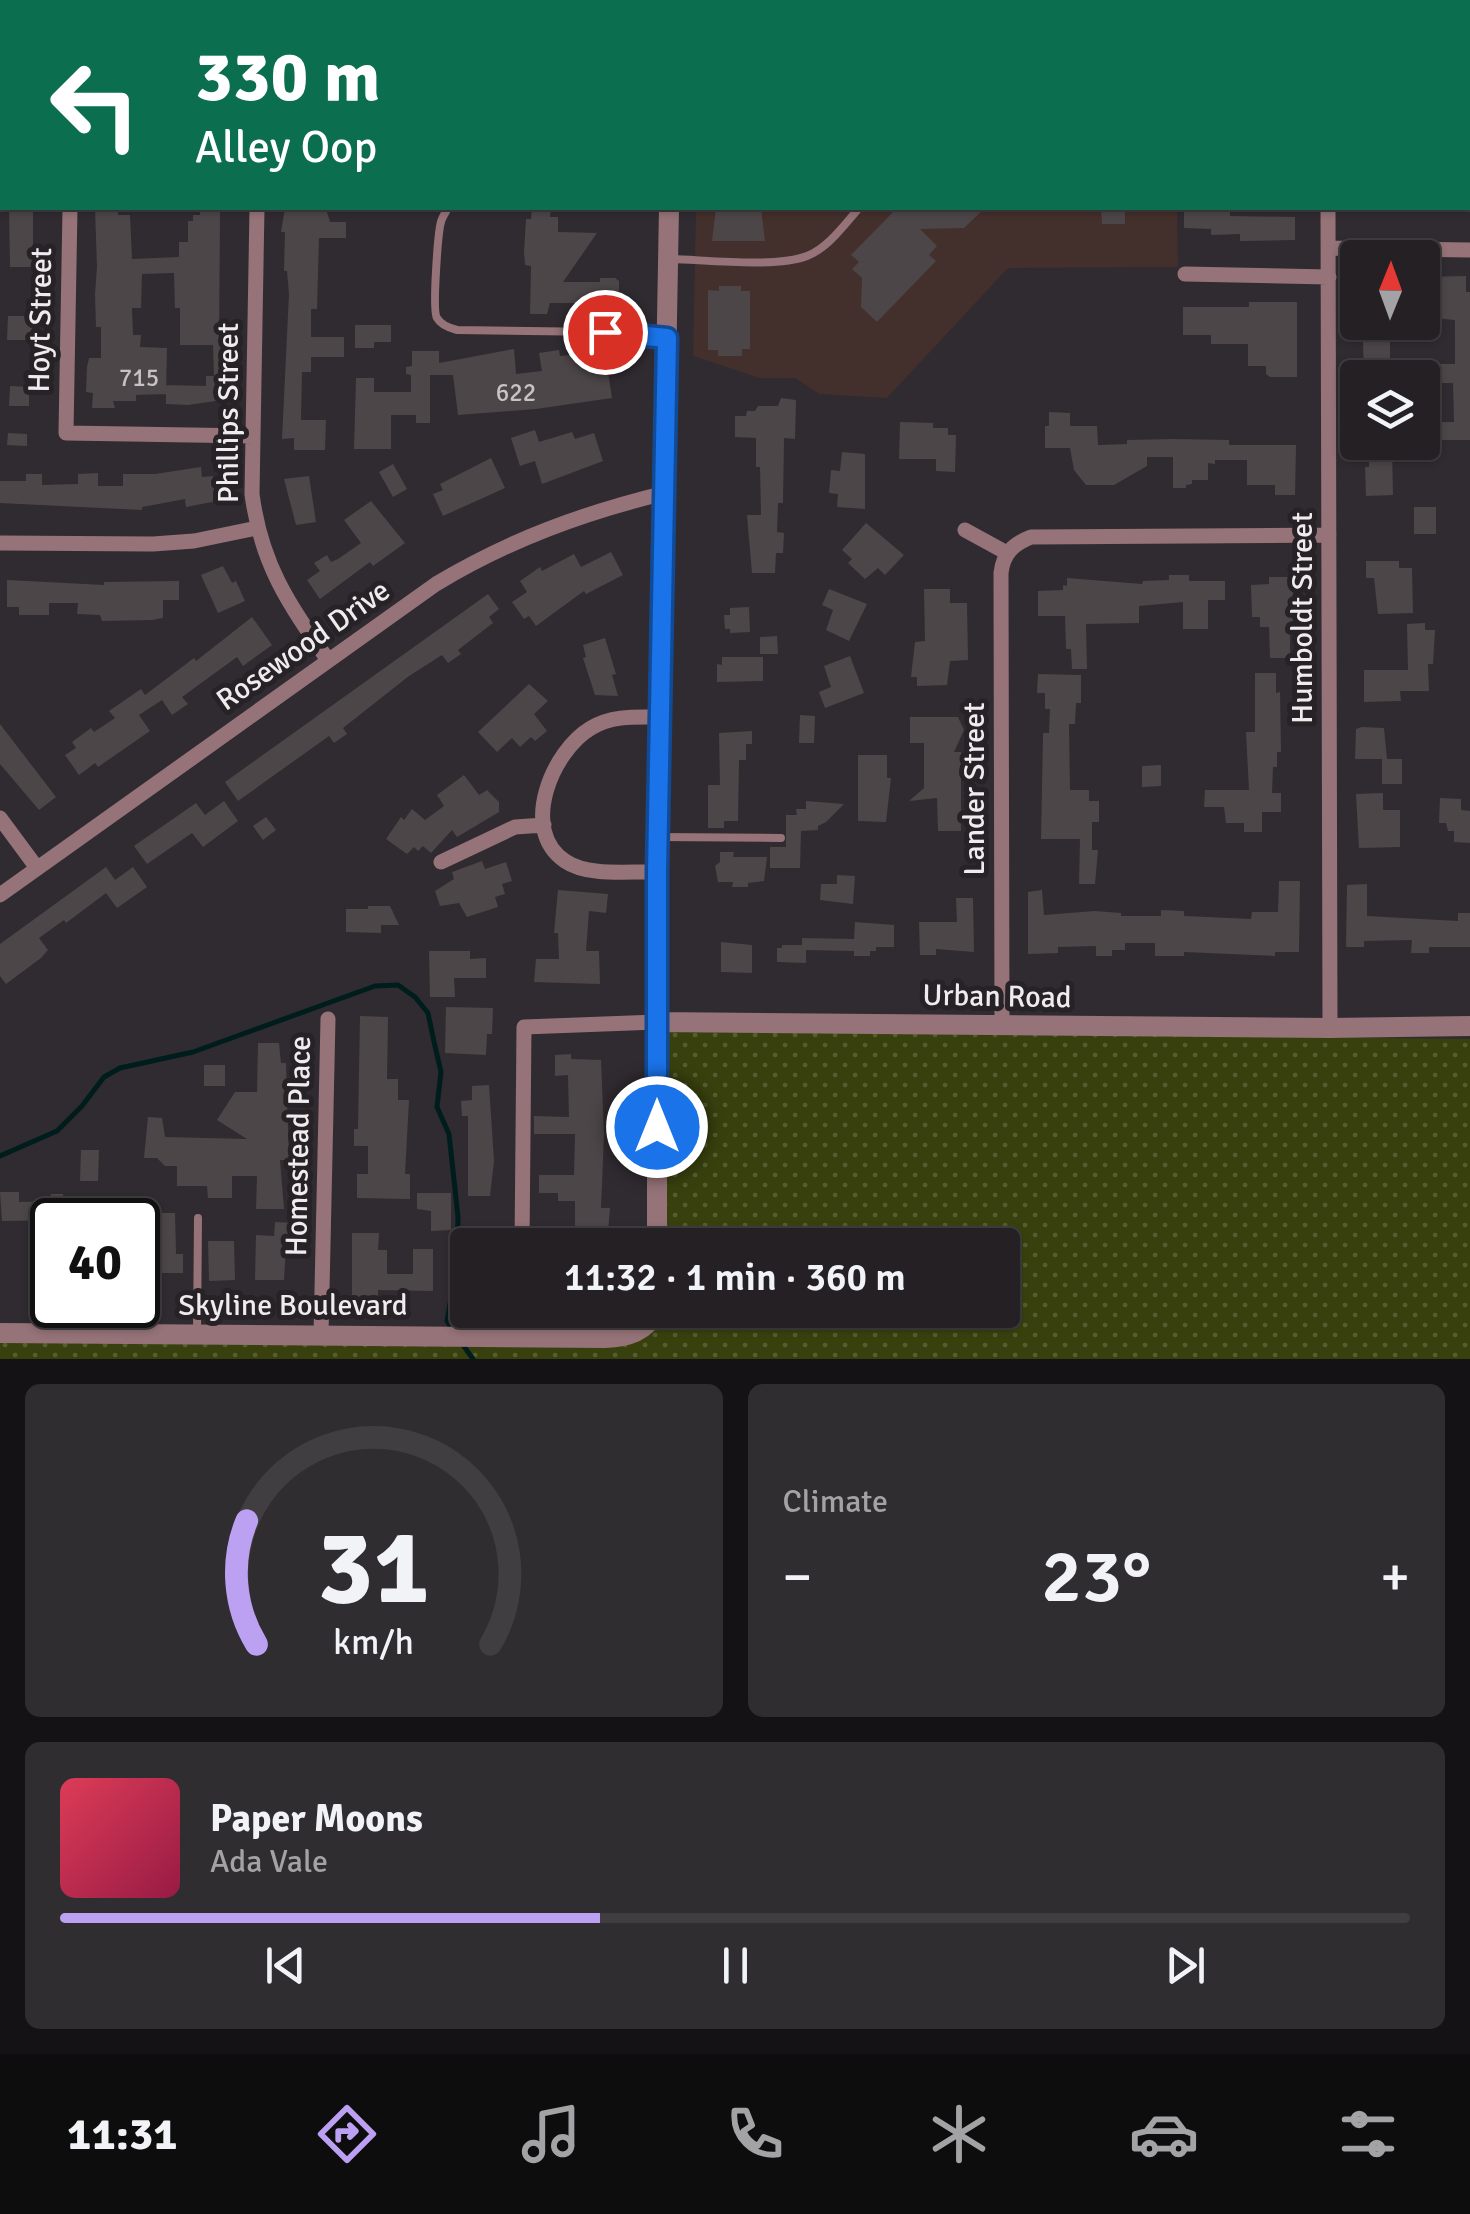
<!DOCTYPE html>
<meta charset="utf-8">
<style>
:root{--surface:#242024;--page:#302d31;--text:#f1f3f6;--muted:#a3a3a6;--line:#413e41;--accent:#bca0f2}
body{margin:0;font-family:Signika,sans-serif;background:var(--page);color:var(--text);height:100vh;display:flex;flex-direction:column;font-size:38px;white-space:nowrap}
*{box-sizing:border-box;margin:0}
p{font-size:32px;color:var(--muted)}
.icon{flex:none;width:55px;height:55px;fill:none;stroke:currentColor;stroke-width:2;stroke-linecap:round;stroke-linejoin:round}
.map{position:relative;height:1359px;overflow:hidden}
.side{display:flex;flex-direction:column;gap:25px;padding:25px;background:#141214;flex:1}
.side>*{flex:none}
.top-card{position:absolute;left:0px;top:0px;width:1470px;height:210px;box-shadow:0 2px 8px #0004,0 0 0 2px var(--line);background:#0b6e4f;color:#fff;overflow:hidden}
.needle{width:65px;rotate:1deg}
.controls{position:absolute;left:1340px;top:240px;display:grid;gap:20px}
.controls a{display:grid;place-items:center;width:100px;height:100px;border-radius:10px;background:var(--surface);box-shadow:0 2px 8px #0004,0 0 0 2px var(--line);font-size:50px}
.speed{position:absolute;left:30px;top:1198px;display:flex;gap:20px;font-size:50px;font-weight:700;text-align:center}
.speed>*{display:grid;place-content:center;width:130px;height:130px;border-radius:50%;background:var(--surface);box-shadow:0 2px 8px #0004,0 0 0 2px var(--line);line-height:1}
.speed .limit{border:5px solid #111;border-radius:15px;background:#fff;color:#111}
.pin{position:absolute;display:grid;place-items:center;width:85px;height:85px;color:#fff;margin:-42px;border:5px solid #fff;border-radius:50%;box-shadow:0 2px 10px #0007}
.me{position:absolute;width:110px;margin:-55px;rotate:0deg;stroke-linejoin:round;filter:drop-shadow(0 0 8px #0008)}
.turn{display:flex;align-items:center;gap:35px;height:210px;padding:0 30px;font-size:45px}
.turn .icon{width:130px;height:130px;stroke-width:2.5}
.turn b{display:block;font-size:70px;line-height:85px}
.big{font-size:75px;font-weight:600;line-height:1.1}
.side .widget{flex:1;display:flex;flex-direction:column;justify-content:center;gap:15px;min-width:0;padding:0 35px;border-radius:15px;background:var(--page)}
.side .dial{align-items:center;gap:0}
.dial svg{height:260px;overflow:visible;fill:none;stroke:var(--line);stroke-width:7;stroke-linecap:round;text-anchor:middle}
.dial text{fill:var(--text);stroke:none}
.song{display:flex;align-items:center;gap:30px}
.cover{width:120px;height:120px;border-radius:15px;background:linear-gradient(135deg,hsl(350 70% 55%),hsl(340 70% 35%))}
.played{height:10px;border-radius:5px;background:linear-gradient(90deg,var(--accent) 40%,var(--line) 40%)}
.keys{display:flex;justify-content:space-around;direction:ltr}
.heat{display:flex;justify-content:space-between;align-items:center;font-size:55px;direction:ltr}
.side .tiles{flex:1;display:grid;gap:25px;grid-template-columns:1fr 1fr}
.widget:last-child{grid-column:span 2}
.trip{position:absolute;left:450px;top:1228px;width:570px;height:100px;border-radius:10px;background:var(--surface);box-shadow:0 2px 8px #0004,0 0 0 2px var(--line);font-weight:600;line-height:100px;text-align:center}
.tabs{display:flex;height:160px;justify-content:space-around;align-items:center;background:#0e0d0e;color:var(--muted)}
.tabs .icon{width:70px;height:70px}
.tabs .on{color:var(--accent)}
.tabs b{font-size:45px;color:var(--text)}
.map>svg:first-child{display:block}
.commercial{fill:#432f2b}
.grass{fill:url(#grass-dots)}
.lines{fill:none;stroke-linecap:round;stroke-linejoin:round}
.stream{stroke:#001d1d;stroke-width:5}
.building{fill:#4d4648}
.service{stroke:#957378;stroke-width:8}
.minor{stroke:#957378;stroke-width:15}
.tertiary{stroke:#957378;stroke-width:20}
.secondary{stroke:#cf9aa3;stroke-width:20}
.route-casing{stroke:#114b97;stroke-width:25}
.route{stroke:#1a73e8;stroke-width:18}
.labels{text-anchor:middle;stroke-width:10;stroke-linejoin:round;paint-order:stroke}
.number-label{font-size:25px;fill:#c6c2c5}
.street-label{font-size:30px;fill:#efecef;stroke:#262226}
</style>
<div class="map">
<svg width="1470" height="1359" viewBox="0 0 1470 1359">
<defs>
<pattern id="grass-dots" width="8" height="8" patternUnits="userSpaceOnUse" patternTransform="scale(2.5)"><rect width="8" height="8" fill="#38410e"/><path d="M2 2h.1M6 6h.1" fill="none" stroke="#555d31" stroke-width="1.8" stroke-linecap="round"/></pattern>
</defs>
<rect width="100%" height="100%" fill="#302b30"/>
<path class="commercial" d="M472,0H649L472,2Z
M696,208H1177L1178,267L1008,268L887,398L819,394L795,378H759L693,356Z"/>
<path class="grass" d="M667,1030L1470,1039V1359H0V1341L617,1344L664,1310H1002V1245H664Z"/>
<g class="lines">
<path class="stream" d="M0,1156L57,1131L82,1106L104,1077L120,1068L193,1052L375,986L398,985L415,997L428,1013L434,1042L441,1072L437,1107L449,1134L458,1217L457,1265L447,1321L454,1332
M463,1345L473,1359"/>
</g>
<path class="building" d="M9,208H33V267H10Z
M95,208H118V215H130L132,259L179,257V242H188V221H193V215H200V211H220L219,345H228L229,399L188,405L166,404V385L206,386V376H214L213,345H180V308H175L174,273L142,274L141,308H132L133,335H141L140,347L167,348L166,394L136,395V401H113L115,408H92L93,393L86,392L87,367L89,358H101V327H96L95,294L97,267Z
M285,208L313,209V212H327L330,222H346V238H319L317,309H311V337H344V357H311V372H302L301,420H326L325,450H294V438L282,439L289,294L287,271H284L285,232H281Z
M532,208H551L550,217H558V232L597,233L563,282H600V278H615L619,281V300L611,299V306H595V310H579V303H550L547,314H530L531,266L525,265L524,252L526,219H531Z
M716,208H761L765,241H712Z
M897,208H985L964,228L920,229L937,246L929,255L936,261L877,322L861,307L862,278L852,269L859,262L851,255Z
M1101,208H1125V224H1102Z
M1184,208H1230V216L1295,217V240L1240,241V234L1211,235V229L1184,228Z
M1466,276V292H1470V440H1439V422H1454L1453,383H1439L1438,364H1455V320L1422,317V277Z
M719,286H741V291H750V349H742V356H718V350H708V290L719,291Z
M1249,302H1297V377H1270L1266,374V366H1248V344H1211V335H1183V307H1249Z
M8,316H32V340H7Z
M355,325H391V342H374V348H355Z
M1363,342H1390V378H1364Z
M514,349L516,374L542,371L539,353L559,350L560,356L605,352L612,398L536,409L458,415L453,375H430V423H416V415H391V449H354L356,378H374V392H411V375L406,374V367L412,366V351H439V363Z
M10,386L29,387V406H9Z
M781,398L796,400L795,439L784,438L783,503H778L777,532L784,533L783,553H776L775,573H752L747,515H761L760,467H756V438L735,437V416H746L747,411H755L758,406H778Z
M1049,412L1070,413V426H1097L1098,445L1127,444V440L1174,439L1229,440V445H1296L1295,495H1275V485H1247V460H1215V464L1208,463V480H1192V484L1186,485V488H1173V457H1147V466L1114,485H1086L1074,470L1070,448H1045V426H1049Z
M900,422L933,423V428H948V435H956L955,472L936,471V459H899Z
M535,430L539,442L572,432L575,439L594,433L603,461L542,484L535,461L520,466L511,438Z
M8,433L27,434V446L7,445Z
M1392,450L1393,495L1366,496L1365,467H1369V451Z
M842,452L865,454V509L837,507L838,494L829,493L831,470L840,471Z
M491,458L505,488L443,516L433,494L443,490L440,484Z
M393,464L407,489L393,497L379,472Z
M201,467L202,477L213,476L217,501L186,507L185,499L142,507V510L0,503V481H26V474H42V485L78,484V474L98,473V486H123V474H155Z
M309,476L316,522L296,525L284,479Z
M371,501L405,543L373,566L370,562L320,599L307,580L320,571L314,563L327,555L331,562L338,559L361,543L344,520Z
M1414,507H1436V534H1414Z
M866,523L904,555L885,575L878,568L865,579L848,563L852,559L842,550Z
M611,552L623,575L586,594L584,591L536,626L529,616L524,619L512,602L527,592L520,581L540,567L542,571L574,554L581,567Z
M1366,561H1399V568H1412L1413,613L1378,614L1374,578H1366Z
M223,566L232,583L236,581L245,601L218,613L201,575Z
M1169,575H1189V581H1225V600H1208V629H1183V602L1139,606V623L1086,624L1087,669H1072L1071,649H1066L1065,616H1038V591L1063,590V585L1067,586V578L1142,584L1143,581L1169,580Z
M1269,577H1292L1294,611L1293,621H1290V658H1270L1269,627H1260V617H1252L1251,585L1269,584Z
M7,580L104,585V582L179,581V600H163V618L152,620L102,621L100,615L77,614L78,603H49V615H19V607H7Z
M829,589L867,604L849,641L826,630L833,610L822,605Z
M924,589H950V603H967L968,660L950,661L947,685L917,686V677H911L915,642L925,641Z
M488,594L499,609L489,617L493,623L458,650L461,654L448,663L442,655L409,676L343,728L347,734L334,743L329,736L238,801L225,782Z
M749,607L750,632L730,633V629H725L724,615H730V608Z
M252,617L272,645L243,666L237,657L182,697L188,704L172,715L162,700L139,715L150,731L98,767L95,763L79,775L65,755L76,748L72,742L91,728L94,732L115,718L109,711L141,689L145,695L194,658L196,661Z
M1425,623V630H1435L1433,664H1428L1429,691H1400L1401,701L1364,702V670H1408L1407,624Z
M777,636L778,654H760V637Z
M605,638L616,674L612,675L618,696L595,695L583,658L586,657L583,645Z
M850,656L864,693L825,708L819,692L831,687L824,666Z
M722,657H763V681L717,682V664L722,665Z
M1255,673H1276V693L1280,692L1281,752H1277V767H1273L1272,793H1281V812H1262V832H1244V823H1226L1224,807H1204L1205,790H1249L1246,732H1255Z
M1038,674L1081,675V703H1076L1075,724H1069L1070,790H1089V801H1099V822H1092V850H1098L1095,884H1079L1080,839H1041L1043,733H1049L1050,709H1045V693H1037Z
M529,684L548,701L534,714L547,731L535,741L531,737L520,747L512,738L497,752L478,732Z
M800,715L815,716L814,743H799Z
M910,717H958L964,730L954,752H961V831H938L937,798L909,801L924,788V743H910Z
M0,724L56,797L39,810L0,764Z
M1362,727L1384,728L1387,759H1355L1356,729Z
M752,731V744H746V760H739L738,821H724V828H708V785H720L719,733Z
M858,755H887V778H891L886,822L858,821Z
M1382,759H1402V784H1382Z
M1161,765V786L1142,787V766Z
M464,775L479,795L487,790L499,802V812L457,837L452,830L431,853L423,846L418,851L414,847L407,854L386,839L401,817L404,820L412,809L425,820L444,806L437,795Z
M1383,793V810H1400V847L1359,848L1356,794Z
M1440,798L1461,799V810L1470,811V843L1454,842V831H1448L1446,823H1439Z
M224,801L238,821L203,847L192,833L147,864L134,846L196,803L205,815Z
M806,801L844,804L826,822L818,826V830L801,831L800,868H770V847H786V815H797L796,809H806Z
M266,817L276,830L263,840L253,826Z
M720,852H734L733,857H767L764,881L748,883V887H732L733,882H718L715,866L720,862Z
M482,861L485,869L506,862L512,881L502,884L505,894L495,897L498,907L467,917L459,903L440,906L435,891L454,879L452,872Z
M106,867L115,880L133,867L147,887L117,908L106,893L66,923L64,920L39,938L48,950L41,958L6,984L0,976V944Z
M837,875L855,876L853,904L820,900L821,884H837Z
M1279,881H1300L1299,952H1275V956L1184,952V956H1155V943H1125V950H1112V956H1096V946L1058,947V953L1028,954V892L1042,890L1044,915L1095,911L1121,913V916H1161V910L1184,911V916L1251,919L1252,912H1278Z
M1367,884V916L1458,921V913H1470V947H1429V953H1411L1412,940L1364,941V947H1346L1347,885Z
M558,890L608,894L606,913L589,911L586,951H599L600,984L534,982L536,959H559L558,933H554Z
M956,898H973L974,952L936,949V955H920L919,922H957Z
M368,906H390L399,925H381V933L346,932V909H368Z
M855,922L894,925V947H876V951H870V956H854V951L806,950V963L777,962V948H782V945H802V938L854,939Z
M721,942L752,945V973L721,972Z
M429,951H470V959L486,958V978H454L455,997H430Z
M446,1007L493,1008L492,1034H487L486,1055L445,1053Z
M360,1016L388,1017L387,1079H398V1100H409L405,1174H410V1199L357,1198V1174H368V1146H354V1129H358Z
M258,1043H279L281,1063H286L289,1160H280L284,1209H256L257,1176H232V1198H208L207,1186H177V1166H165L157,1158H144L148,1117L162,1118L165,1137L247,1139L217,1120L235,1092H257Z
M571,1054V1059L601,1060L604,1135L601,1208H610L607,1245H536V1230H575V1201H558V1193H539V1175H574L575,1134H534V1116L569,1117L568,1075L555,1076V1055Z
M204,1065H225V1086H204Z
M489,1085L494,1161L490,1196H468V1116H462L461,1101L472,1100V1086Z
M81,1150H99L98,1181H80Z
M0,1192H19V1202L49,1201L51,1194H63L64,1220L2,1221Z
M417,1193H451V1230L431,1231V1211L417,1209Z
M89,1204H107V1220H89Z
M154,1213H175L176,1254H183V1273H149V1242H154Z
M275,1222L293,1223L292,1247H286L284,1280H255L256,1235L274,1236Z
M352,1233H379L378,1250H387V1274H413V1249H433V1291L378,1290V1297H352Z
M208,1241H234L235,1280L209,1281Z"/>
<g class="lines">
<path class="service" d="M495,2L497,0
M448,208C446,212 442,217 441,222C438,232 432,311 437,318C441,325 449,328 457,330L605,332L663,338
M672,259C707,260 776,268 807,256C828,248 845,224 859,208
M658,837L781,838
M197,1334L198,1218"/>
<path class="minor" d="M1081,2V0
M70,208L66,433L253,436
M257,208L252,494C261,564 288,603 328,660
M1328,208L1330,1028
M1329,248L1470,250
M1185,274L1329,277
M965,530L1007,553
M0,543L153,544L194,541L257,528
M0,818L37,868
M441,862L515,827L544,825
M657,872C630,871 588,877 565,861C519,830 552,751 591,728C612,715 637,717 660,717
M0,895L436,584C509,540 583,513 665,493
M1002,1027L1001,573C1003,554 1013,544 1031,537L1329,535
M522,1245L524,1027L657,1022
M321,1335L328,1019
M521,1337V1310"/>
<path class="tertiary" d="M657,1022L1330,1028L1470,1026
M657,1245V872L669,208
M0,1333L605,1338C627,1337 647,1332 656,1310"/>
<path class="secondary" d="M671,2L672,0
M1333,2L1341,0
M1468,11H1470
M0,43H2"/>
</g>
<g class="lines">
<g class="route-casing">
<path id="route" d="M605,332L667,338L657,872V1127"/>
</g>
<use href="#route" class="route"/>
</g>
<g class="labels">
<g class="number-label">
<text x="139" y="386">715</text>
<text x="516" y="401">622</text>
</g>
<g class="street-label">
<text transform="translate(40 320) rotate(-89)" y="10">Hoyt Street</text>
<text transform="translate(228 413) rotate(-90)" y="10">Phillips Street</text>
<text transform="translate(1302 618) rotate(-90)" y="10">Humboldt Street</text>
<text transform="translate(303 645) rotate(-35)" y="10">Rosewood Drive</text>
<text transform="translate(974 789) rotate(-90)" y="10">Lander Street</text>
<text transform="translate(997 996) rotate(1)" y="10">Urban Road</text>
<text transform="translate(298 1146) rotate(-89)" y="10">Homestead Place</text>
<text x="293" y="1315">Skyline Boulevard</text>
</g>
</g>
</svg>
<div class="controls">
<a><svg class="needle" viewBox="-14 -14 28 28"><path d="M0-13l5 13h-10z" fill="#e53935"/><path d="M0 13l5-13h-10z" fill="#a3a3a6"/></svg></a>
<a><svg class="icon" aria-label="layers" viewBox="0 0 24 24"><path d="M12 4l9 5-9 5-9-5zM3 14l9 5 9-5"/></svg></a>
</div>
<div class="speed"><div class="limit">40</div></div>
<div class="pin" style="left:605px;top:332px;background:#d93025"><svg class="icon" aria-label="arrive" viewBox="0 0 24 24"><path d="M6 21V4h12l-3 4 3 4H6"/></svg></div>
<svg class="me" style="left:657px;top:1127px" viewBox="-20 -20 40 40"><circle r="17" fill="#1a73e8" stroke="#fff" stroke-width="3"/><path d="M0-11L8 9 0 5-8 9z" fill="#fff"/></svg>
<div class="trip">11:32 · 1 min · 360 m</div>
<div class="top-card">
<div class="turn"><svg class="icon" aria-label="left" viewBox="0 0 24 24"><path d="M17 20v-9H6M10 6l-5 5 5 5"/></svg><div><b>330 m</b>Alley Oop</div></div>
</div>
</div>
<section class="side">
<div class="tiles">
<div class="widget dial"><svg viewBox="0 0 100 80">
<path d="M14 69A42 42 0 1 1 86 69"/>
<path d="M14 69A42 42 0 0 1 11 31" stroke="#bca0f2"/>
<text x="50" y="56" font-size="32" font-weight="700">31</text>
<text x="50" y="72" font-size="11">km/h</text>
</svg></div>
<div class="widget"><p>Climate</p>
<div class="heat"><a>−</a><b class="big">23°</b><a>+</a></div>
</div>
<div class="widget">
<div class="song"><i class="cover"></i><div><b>Paper Moons</b><p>Ada Vale</p></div></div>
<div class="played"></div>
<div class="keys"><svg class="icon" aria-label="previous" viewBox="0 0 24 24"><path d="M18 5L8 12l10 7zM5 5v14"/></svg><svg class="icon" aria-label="pause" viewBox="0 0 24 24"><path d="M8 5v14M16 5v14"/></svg><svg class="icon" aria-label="next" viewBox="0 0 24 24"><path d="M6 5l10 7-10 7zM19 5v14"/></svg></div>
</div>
</div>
</section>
<nav class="tabs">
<b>11:31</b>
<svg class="icon on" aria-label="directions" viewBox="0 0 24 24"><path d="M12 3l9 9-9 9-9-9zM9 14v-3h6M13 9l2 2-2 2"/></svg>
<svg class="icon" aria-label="music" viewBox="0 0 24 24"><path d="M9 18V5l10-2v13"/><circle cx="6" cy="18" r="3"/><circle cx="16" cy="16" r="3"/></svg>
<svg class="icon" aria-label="phone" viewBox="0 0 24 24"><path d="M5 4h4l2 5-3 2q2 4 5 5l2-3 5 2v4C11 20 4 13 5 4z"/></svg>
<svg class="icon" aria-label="climate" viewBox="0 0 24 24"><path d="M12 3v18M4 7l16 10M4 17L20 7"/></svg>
<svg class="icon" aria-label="car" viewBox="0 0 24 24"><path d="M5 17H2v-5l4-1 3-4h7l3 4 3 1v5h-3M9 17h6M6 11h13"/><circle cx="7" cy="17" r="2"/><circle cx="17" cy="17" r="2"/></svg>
<svg class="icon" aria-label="filters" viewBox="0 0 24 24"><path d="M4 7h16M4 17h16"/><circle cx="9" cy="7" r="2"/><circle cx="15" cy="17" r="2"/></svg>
</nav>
